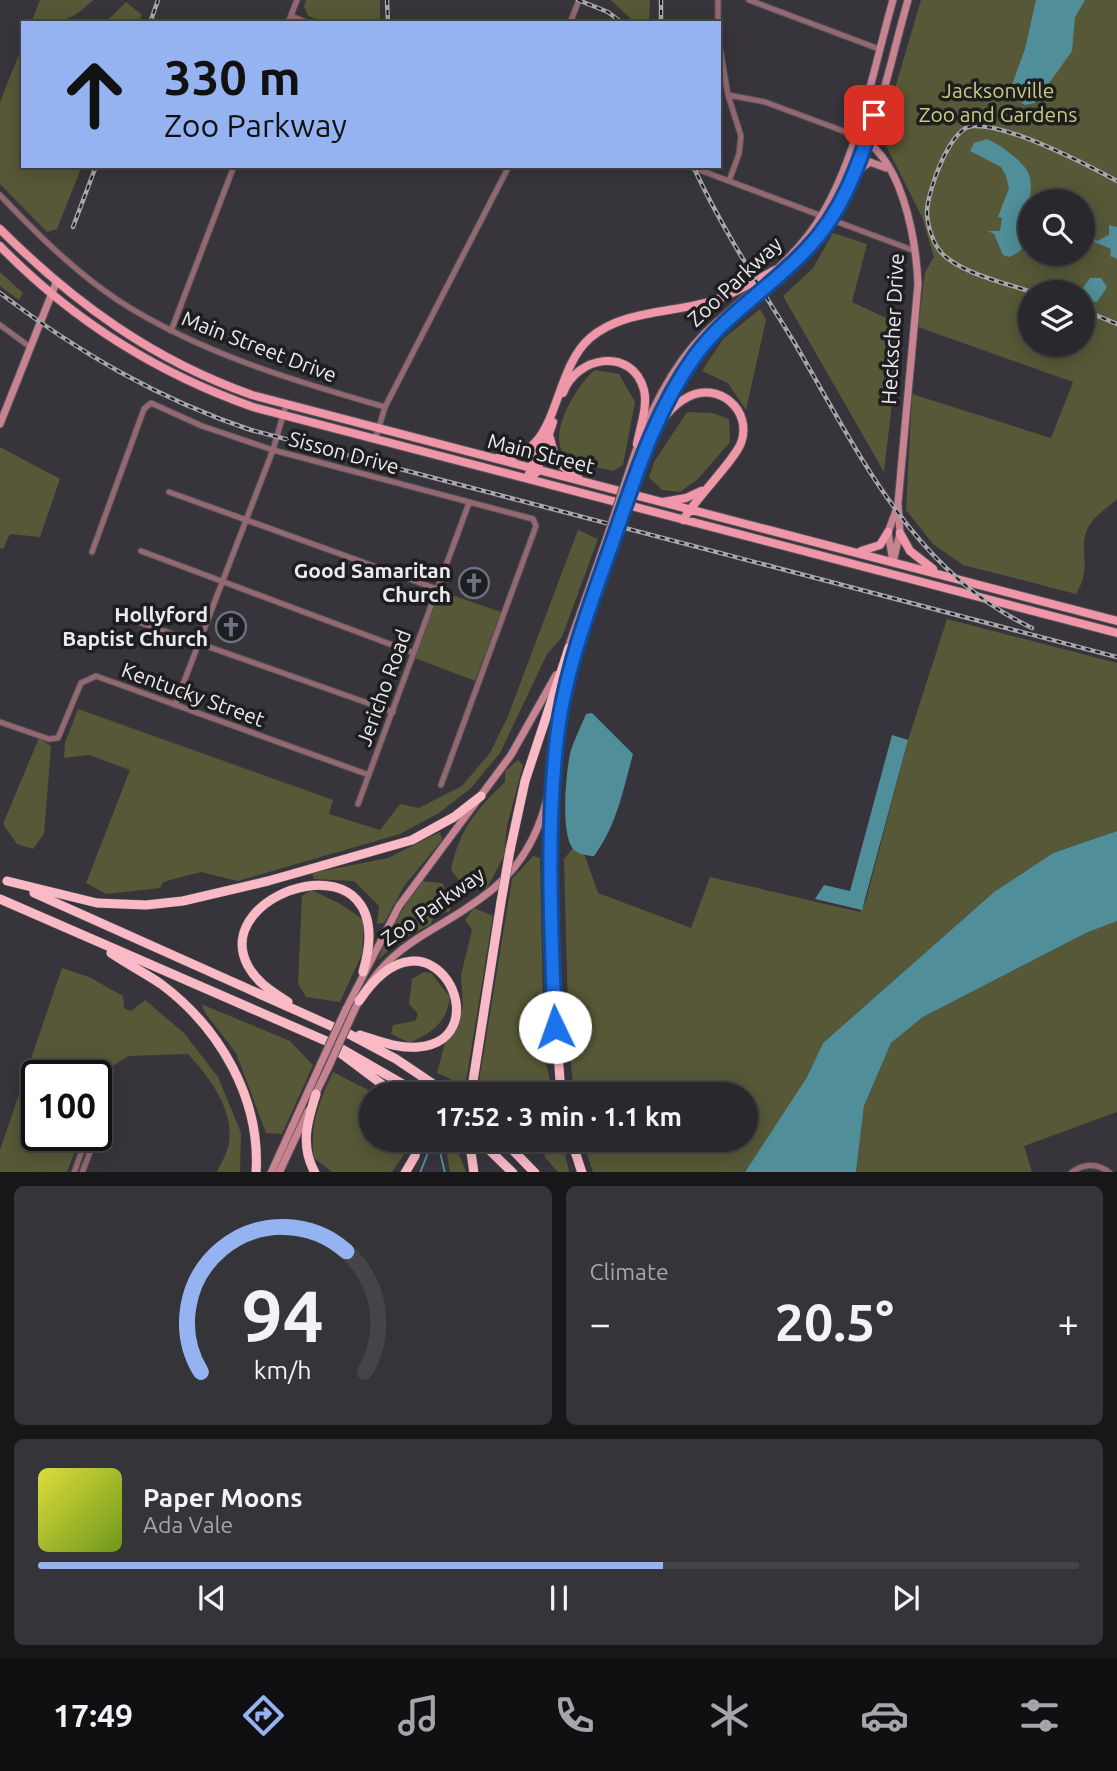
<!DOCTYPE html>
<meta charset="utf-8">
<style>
:root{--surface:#29282c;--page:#353438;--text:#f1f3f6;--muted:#a5a6a9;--line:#454448;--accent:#95b2f1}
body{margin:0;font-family:Ubuntu,sans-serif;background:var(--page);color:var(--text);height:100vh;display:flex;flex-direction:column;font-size:26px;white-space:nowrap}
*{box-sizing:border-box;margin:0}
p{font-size:23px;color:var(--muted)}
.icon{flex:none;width:38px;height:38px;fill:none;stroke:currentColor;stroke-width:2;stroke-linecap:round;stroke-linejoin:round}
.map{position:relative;height:1172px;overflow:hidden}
.panel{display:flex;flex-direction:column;gap:14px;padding:14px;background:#171618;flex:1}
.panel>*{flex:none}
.banner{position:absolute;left:21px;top:21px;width:700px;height:147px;border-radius:0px;box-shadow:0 4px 18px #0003,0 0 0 2px var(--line);background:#95b2f1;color:#111;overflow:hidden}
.buttons{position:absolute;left:1018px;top:189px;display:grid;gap:14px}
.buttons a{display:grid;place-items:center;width:77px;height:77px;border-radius:50%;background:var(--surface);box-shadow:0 4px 18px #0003,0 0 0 2px var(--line);font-size:35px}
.speed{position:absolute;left:21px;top:1060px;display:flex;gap:14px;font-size:35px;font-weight:700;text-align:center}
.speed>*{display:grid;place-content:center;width:91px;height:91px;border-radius:50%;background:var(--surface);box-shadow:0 4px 18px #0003,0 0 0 2px var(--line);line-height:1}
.speed .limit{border:4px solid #111;border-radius:10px;background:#fff;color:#111}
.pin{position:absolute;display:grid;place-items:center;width:60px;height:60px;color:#fff;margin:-30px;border-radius:14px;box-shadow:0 4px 10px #0006}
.me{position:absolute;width:77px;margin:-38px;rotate:357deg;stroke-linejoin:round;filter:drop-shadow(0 0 5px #0008)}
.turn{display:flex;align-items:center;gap:24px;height:147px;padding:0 28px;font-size:32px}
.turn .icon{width:91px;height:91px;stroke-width:2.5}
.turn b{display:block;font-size:49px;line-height:60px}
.big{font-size:52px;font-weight:700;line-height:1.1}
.panel .widget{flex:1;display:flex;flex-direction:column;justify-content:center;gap:10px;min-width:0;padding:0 24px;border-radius:10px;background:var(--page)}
.panel .dial{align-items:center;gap:0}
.dial svg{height:182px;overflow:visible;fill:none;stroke:var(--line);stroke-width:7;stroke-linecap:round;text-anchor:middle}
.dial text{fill:var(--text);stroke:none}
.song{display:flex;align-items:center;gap:21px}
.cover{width:84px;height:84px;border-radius:10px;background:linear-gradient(135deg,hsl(60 70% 55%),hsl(80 70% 35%))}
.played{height:7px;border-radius:4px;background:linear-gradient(90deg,var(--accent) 60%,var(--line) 60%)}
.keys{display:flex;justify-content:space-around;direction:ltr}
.heat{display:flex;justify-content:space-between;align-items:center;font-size:38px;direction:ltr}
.panel .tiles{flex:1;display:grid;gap:14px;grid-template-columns:1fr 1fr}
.widget:last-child{grid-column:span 2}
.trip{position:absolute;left:359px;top:1082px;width:399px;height:70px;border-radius:35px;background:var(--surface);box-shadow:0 4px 18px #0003,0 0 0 2px var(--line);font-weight:700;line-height:70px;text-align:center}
.tabs{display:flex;height:112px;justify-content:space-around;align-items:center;background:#101012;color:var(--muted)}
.tabs .icon{width:49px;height:49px}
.tabs .on{color:var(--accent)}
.tabs b{font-size:32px;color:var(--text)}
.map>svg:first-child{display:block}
.green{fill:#575837;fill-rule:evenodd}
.water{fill:#508e99}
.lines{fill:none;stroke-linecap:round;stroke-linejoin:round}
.stream{stroke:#508e99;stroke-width:2}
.street-casing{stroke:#545258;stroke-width:7}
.secondary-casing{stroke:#545258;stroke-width:9}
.primary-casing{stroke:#545258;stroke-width:10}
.highway-casing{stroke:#545258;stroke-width:10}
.street{stroke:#936870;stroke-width:5}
.secondary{stroke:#c78390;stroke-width:7}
.primary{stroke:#ef97a9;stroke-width:8}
.highway{stroke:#f9b9c5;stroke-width:9}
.rail-casing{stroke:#a7a6ab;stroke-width:4.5}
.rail{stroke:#1e1d20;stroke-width:2;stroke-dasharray:5;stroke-linecap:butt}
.secondary-bridge-casing{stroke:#545258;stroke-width:9;stroke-linecap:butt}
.highway-bridge-casing{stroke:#545258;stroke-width:10;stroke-linecap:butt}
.secondary-bridge{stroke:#c78390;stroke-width:7}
.highway-bridge{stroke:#f9b9c5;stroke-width:9}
.route-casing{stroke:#114b97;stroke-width:18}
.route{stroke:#1a73e8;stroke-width:12}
.labels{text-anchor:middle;stroke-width:7;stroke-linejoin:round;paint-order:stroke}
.park-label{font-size:21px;fill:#c8cb81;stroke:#1e1d20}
.street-label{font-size:21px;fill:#ebeaee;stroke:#1e1d20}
.poi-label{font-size:21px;font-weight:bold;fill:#ebeaee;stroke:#1e1d20;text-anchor:end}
</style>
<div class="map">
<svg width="1117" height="1173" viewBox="0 0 1117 1173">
<rect width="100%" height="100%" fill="#37353b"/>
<path class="green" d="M40,0H93C71,21 61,23 31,23Z
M306,0H380V23H327L308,16L304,6Z
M611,0H650L649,23H635Z
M921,0H1117V499C1109,507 1094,516 1089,526C1076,549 1094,565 1076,594L963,565L933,544L906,510L912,394L1051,438L1073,382L918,327L925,272L934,257L922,217L881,136ZM1031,201H1083V254H1031ZM1031,292H1083V345H1031Z
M126,2L142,15L138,23H105Z
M23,44V166H82L57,229L47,232L0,184V102Z
M833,233L867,244L852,302L901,325L884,472L783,296L813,268Z
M0,272L23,293L19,300L0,286Z
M760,309L766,320L746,410L728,383L702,371L723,339Z
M595,370L619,374L635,402L623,465L613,471C600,467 581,466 570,459C541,442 577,384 595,370Z
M687,412L712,413L729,419L730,442L698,479L680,492L662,490L649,477L654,462Z
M0,447L60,479L40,537L10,534L3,549L0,548Z
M578,530L598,539L562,637L547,654L500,753L471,788L439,813L400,834L238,881L201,872L163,882L160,888L106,894L86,883L130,770L89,755L64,758L65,743L78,709L333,800L329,814L380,830L400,804L419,808L462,786L490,753L508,716Z
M440,591L501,612L475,681L415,658Z
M947,619L1117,663V831L1053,853L994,892L823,1043L807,1077L745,1172H593L582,1139H746V1094H574L569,1045L564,859L573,848L585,856L598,893L691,928L710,877L860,912L866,900L908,740Z
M39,738L51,746L44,834L33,849L17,844L3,824Z
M518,760L523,765L507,826L504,856L487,888L468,892L451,870C459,830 476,810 505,782V771Z
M440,832L442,840L404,886L384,923L377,924L379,906L354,881L314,879L312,873L388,858Z
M533,856L540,858L544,1055L553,1094H482L478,1087L512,879Z
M420,881L442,883L452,905L449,912L436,913L431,924L400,940L378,960L388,934Z
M311,890L339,903L364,920L362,954L340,1002L306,997L298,984L302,896Z
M474,908L493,916L466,1081L452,1080L437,1073L445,1043L452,1034L463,1007L461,975L472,930L465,920Z
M1117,921V1112L1024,1146L1032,1172L856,1173L864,1106L891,1043L923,1017L1086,933Z
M62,968L89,977L123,996L124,1008L131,1011L145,1000L184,1033L218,1077L241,1133L240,1172H217C221,1163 228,1152 229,1142C234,1109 209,1077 188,1054L128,1056L96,1077L37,1076V1136H81L67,1172H0V1150Z
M424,972L431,973L450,997C446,1023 434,1031 410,1043L391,1034L393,1025L415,1021L418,1014L409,1004L412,979Z
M201,1004L290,1041L313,1065L282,1134L266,1133L236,1053L206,1014Z
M333,1072L376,1094H371V1139H406L407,1150L392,1172H332L314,1158C309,1125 319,1102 333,1072Z
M453,1139L466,1172H450L445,1143Z
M543,1139H562L569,1172H558L545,1157Z"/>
<path class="water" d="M1036,0H1085L1075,17L1072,51L1035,103L1025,105L1013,98L1010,90L1025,49Z
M987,139C997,143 1020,159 1026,169C1035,181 1029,198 1028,212C1027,231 1033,248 1009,257L1003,255L994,234L988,231H1000L1002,218L998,217L1009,188L1006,176L1001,167L970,151L974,143Z
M1086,222L1087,231L1097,241L1109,235V225L1117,227V259L1110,256L1111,249L1092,241L1085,233Z
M1090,278H1101L1107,287L1097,302L1083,300V292H1080Z
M592,713L633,754C623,790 617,825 594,856C587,856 578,854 573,849C560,833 566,769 571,750C575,738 581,726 586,714Z
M892,735L908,740L862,910L815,899L824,885L850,891Z
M1117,831V921L1086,933L923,1017L891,1043L864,1106L856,1172H745L807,1077L823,1043L994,892L1053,853Z"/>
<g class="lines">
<path class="stream" d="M437,1139L445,1173
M420,1173L431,1145L437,1142"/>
<g class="street-casing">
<path id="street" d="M749,0L879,49
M291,16L308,23
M288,23L297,0
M570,23L579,0
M718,23V0
M719,42L728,95L741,136L739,154L729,181
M728,95L765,102L854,135
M689,166L915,251
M0,195C37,234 74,271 119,301C200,353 294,381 385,407
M0,325L30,347
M171,331L234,166
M375,440L385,407L509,166
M169,492L437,589
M141,551L414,653
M92,552L144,409L151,403L202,426L273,450L533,519L536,526L441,785
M116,614L393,712
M175,705L273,450L286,405
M0,722L49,739L58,738L81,683L96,676L369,775
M358,804L469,503
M74,1173L87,1136
M82,1173L100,1126L96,1121
M1071,1173C1083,1163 1098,1163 1110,1173"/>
</g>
<g class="secondary-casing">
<path id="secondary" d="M854,135C902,152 916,240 918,284L898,503L900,533L893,562
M857,171L870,162L886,168
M0,424L56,283
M627,477C643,426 666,372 705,333C739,300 780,272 809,234C855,174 872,73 893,0
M634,479C651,429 673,378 709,339C748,298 798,268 830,220C873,157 887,72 908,0
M893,562L888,532L896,511
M567,651L605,543
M556,742L570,672L611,545
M346,1009L399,906L511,755L556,675
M353,1013C389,936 437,936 494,888C530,858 546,817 552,772
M314,1097L329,1066
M271,1173L321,1063
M279,1173L308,1111"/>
</g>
<g class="primary-casing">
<path id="primary" d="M0,229C74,303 153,360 252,395L1117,621
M0,246C71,319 157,373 253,407L1117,633
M563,393C576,356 632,346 644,390C648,406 640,428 637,444
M550,438L556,461L579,479
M649,440C659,424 670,406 688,397C718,381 753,410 741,443C734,461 696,498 683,520
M498,458C561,459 550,373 590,338C622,310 673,313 712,301C735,294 754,281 775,270
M536,473L553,422
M529,474L540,444
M663,502L686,498L701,491
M900,533L910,551L933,569
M861,551L880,545L888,532"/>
</g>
<g class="highway-casing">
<path id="highway" d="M557,737L552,895L553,984L561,1094
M510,850L525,781L569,648
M7,881L97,903L146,905L183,901L268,881L412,840L454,817L481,796
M34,893L349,1034L396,1059L448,1094
M0,899L333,1044L420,1094
M111,953C127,964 145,973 161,984C220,1028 261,1099 256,1173
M359,1001C431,892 503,1040 418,1047C399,1049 379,1041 360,1035
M288,1002C273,992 257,983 248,966C206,889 405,829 363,972
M339,1052L395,1094
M471,1094L501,902
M469,1139L474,1173
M478,1139L513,1173
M502,1139L535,1173
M571,1139L582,1173
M315,1173C300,1146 307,1122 316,1094
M405,1173L415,1156L418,1139"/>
</g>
<use href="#street" class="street"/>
<use href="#secondary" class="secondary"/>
<use href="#primary" class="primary"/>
<use href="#highway" class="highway"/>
<g class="rail-casing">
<path id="rail" d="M387,0L388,23
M578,0L608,12L622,23
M661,0V23
M150,23L158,0
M693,166C721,227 759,285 794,342C858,451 912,571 1032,628
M73,227L96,166
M1032,292C1008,284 956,272 940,251C932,241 927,224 927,211C928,190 950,127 973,126C1008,124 1084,163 1117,181
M0,293C78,352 158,399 251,430L1117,657
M1083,310L1117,324"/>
</g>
<use href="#rail" class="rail"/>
<g class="secondary-bridge-casing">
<path id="secondary-bridge" d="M605,543L627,477
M611,545L634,479
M321,1063L346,1009
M329,1066L353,1013"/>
</g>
<g class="highway-bridge-casing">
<path id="highway-bridge" d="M501,902L510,850"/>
</g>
<use href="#secondary-bridge" class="secondary-bridge"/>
<use href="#highway-bridge" class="highway-bridge"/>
</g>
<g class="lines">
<g class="route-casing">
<path id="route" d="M555,1027C551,930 545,811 560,716C571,652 596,590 617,529C638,468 657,409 695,356C725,315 771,287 806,250C842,213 860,164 874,115"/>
</g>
<use href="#route" class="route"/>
</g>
<defs>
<g id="church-ring" transform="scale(1.575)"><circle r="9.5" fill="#1e1d20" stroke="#6b7280" stroke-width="1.5"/><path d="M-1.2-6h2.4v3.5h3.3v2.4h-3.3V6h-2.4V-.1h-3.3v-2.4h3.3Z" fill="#6b7280"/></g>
</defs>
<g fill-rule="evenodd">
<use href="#church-ring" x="474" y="583"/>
<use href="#church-ring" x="231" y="627"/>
</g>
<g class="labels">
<g class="park-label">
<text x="998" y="98">Jacksonville<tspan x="998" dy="24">Zoo and Gardens</tspan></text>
</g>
<g class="street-label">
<text transform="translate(735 282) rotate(-43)" y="7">Zoo Parkway</text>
<text transform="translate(893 329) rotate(-87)" y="7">Heckscher Drive</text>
<text transform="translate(259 347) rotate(21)" y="7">Main Street Drive</text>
<text transform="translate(344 453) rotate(15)" y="7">Sisson Drive</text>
<text transform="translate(541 454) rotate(14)" y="7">Main Street</text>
<text transform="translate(384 688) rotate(-70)" y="7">Jericho Road</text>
<text transform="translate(193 695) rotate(20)" y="7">Kentucky Street</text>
<text transform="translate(433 907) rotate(-35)" y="7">Zoo Parkway</text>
</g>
<g class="poi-label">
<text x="451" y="578">Good Samaritan<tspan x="451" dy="24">Church</tspan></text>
<text x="208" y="622">Hollyford<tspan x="208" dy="24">Baptist Church</tspan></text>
</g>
</g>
</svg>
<div class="buttons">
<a><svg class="icon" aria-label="search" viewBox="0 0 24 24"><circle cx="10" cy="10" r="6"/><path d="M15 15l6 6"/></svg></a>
<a><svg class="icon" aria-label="layers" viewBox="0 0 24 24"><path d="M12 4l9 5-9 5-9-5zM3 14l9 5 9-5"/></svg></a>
</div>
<div class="speed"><div class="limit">100</div></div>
<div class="pin" style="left:874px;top:115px;background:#d93025"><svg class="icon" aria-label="arrive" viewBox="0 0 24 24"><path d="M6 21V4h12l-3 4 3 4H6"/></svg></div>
<svg class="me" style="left:555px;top:1027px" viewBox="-20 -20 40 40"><circle r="19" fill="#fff"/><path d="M0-13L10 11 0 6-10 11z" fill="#1a73e8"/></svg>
<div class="trip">17:52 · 3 min · 1.1 km</div>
<div class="banner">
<div class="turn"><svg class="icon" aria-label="ahead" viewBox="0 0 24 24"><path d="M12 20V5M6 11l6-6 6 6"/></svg><div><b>330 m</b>Zoo Parkway</div></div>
</div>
</div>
<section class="panel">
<div class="tiles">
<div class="widget dial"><svg viewBox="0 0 100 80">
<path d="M14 69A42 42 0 1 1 86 69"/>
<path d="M14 69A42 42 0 0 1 78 16" stroke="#95b2f1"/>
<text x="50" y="56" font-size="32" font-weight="700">94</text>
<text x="50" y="72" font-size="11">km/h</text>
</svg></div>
<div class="widget"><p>Climate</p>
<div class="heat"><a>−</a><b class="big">20.5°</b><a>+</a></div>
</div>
<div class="widget">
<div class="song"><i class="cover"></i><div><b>Paper Moons</b><p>Ada Vale</p></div></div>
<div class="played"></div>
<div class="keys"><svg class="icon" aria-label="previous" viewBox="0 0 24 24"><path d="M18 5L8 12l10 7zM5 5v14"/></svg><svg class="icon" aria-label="pause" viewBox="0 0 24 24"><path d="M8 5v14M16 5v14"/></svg><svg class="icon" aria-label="next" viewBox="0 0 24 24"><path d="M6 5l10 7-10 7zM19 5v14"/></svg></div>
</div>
</div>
</section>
<nav class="tabs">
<b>17:49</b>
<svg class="icon on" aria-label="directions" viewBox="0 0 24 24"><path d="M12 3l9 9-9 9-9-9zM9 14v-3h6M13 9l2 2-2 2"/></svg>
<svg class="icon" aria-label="music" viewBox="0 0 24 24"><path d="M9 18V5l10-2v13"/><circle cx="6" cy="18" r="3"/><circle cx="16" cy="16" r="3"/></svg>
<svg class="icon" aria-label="phone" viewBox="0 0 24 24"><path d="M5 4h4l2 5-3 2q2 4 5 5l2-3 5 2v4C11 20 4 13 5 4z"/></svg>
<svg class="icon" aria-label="climate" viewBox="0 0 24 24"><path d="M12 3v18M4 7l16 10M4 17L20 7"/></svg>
<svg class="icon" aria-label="car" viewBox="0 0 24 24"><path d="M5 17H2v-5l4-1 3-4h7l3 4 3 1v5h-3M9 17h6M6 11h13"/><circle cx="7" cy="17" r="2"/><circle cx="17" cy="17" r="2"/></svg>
<svg class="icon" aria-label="filters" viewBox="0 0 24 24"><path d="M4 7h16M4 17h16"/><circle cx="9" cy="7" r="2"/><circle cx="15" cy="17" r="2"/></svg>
</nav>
